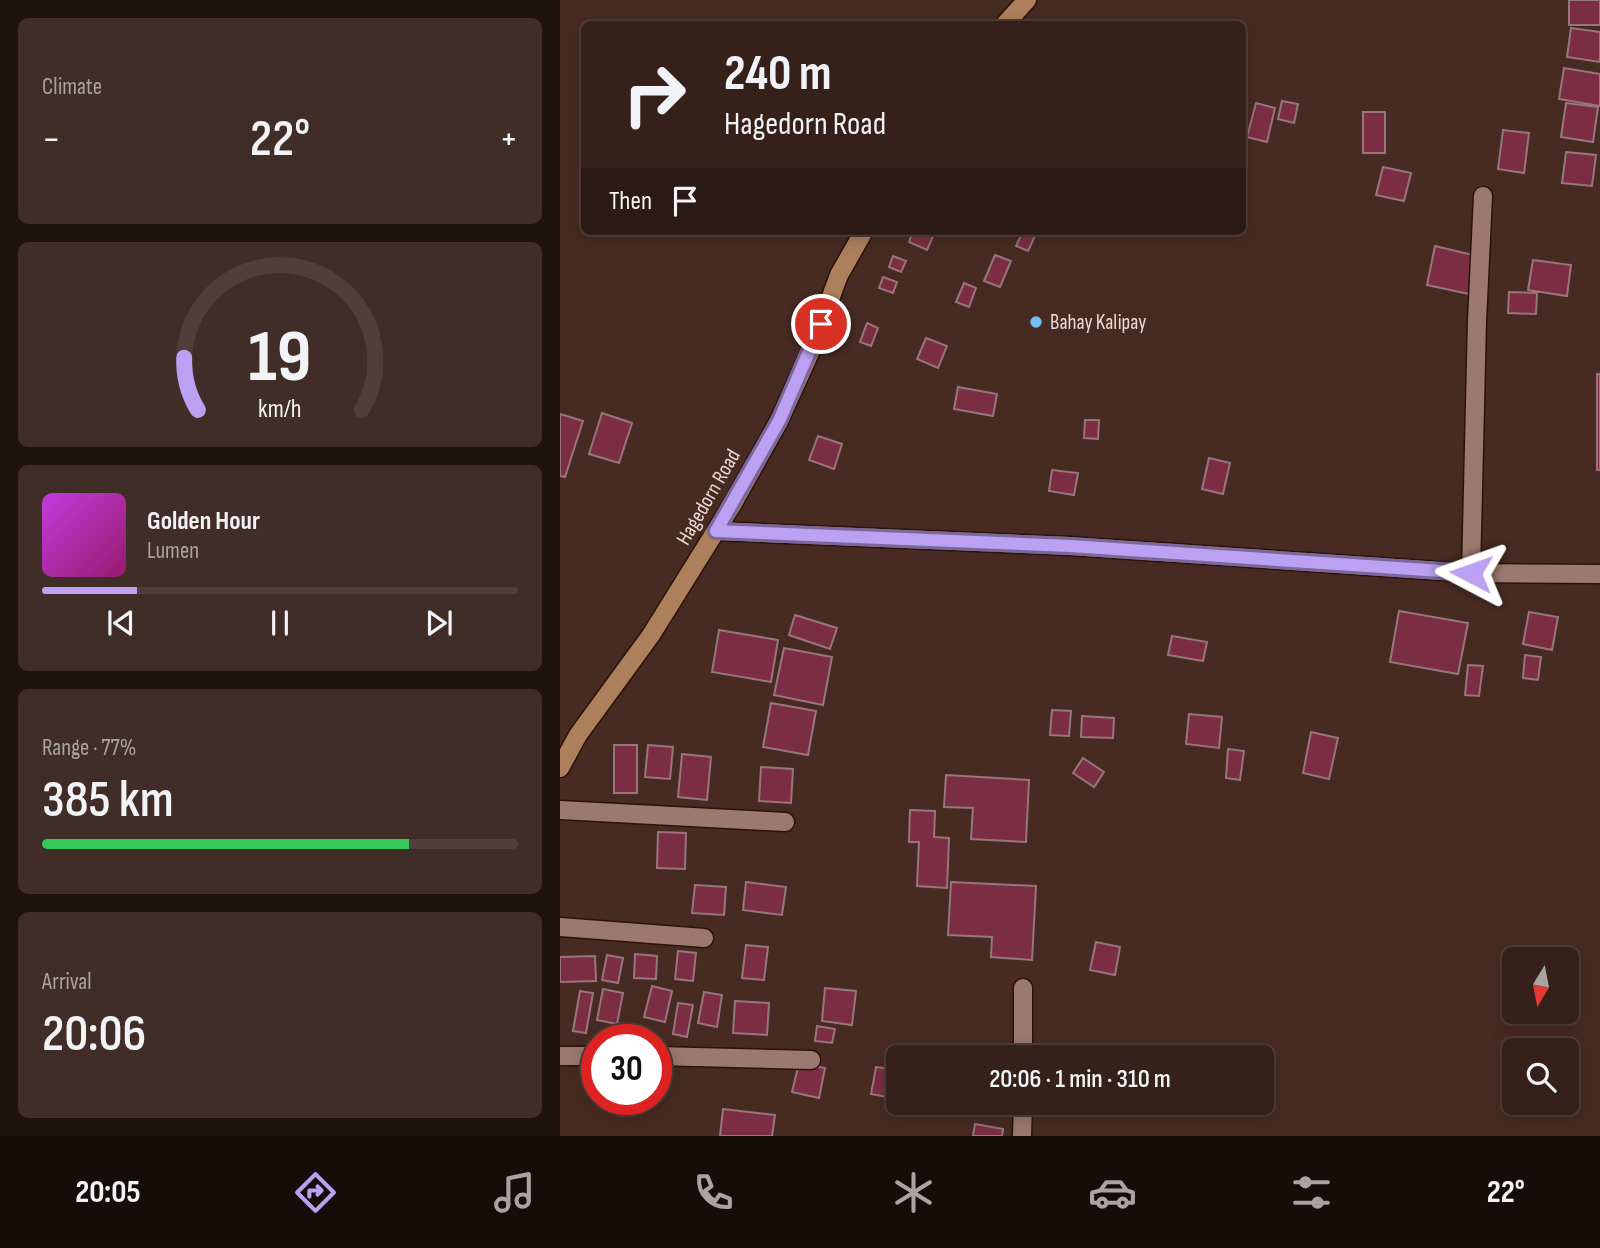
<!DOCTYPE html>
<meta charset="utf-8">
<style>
:root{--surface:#35201a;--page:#402d27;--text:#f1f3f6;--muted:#aaa3a2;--line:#4f3e39;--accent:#bca0f2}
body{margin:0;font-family:"Sofia Sans Condensed",sans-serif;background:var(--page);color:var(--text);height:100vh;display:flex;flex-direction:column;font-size:26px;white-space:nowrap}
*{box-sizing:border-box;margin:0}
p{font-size:23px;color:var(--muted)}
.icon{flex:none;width:38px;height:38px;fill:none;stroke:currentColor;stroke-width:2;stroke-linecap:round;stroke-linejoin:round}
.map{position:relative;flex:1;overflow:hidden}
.details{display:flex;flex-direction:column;gap:18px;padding:18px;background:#1d120e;width:560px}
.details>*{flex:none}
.hud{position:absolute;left:21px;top:21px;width:665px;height:214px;border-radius:10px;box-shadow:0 4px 18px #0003,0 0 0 2px var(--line);background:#35201a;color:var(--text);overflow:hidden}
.needle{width:46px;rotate:190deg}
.fabs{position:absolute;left:942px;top:947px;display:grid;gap:14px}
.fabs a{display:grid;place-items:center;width:77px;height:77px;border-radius:10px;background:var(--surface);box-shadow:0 4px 18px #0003,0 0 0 2px var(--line);font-size:35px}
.speed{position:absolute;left:21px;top:1024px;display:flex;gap:14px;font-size:35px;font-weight:700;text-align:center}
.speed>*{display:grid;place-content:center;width:91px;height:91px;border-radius:50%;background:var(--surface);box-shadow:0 4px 18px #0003,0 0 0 2px var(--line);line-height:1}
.speed .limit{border:10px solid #d22;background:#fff;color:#111}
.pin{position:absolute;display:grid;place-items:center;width:60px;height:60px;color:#fff;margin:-30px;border:4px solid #fff;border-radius:50%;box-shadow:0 2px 7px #0007}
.me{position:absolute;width:77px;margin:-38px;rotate:274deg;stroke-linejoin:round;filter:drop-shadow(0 0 5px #0008)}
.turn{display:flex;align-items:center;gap:24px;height:147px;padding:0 28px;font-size:32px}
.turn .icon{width:91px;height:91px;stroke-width:2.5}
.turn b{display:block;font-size:49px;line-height:60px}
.then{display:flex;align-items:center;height:66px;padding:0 28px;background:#0003;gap:14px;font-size:26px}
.big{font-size:52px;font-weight:600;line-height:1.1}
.details .widget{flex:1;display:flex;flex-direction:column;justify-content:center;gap:10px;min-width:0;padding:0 24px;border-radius:10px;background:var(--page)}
.details .dial{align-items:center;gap:0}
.dial svg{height:182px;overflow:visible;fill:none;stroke:var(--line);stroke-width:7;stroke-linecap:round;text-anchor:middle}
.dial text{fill:var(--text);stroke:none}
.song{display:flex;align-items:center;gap:21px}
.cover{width:84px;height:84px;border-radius:10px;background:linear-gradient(135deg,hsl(290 70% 55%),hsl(320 70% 35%))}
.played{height:7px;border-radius:4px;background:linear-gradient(90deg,var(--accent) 20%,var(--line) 20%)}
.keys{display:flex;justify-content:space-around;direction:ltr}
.heat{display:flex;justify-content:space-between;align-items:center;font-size:38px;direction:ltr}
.charge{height:10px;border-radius:5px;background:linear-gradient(90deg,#34c759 77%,var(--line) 0)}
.trip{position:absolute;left:326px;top:1045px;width:388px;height:70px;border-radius:10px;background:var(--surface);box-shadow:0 4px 18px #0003,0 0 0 2px var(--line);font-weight:600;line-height:70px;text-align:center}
.tabs{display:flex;height:112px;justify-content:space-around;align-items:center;background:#150d0a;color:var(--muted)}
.tabs .icon{width:49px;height:49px}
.tabs .selected{color:var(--accent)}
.tabs b{font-size:32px;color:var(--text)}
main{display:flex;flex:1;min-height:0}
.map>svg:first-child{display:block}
.building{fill:#7b2d43;stroke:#98757c;stroke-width:2}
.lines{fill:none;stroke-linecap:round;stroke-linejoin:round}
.street-casing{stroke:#2c120b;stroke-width:21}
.secondary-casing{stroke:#2c120b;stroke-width:21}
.street{stroke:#9b796f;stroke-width:18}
.secondary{stroke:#ad805c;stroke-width:18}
.route-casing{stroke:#7a689d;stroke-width:18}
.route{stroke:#bca0f2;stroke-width:12}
.poi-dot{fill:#71c1f5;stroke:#472b22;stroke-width:2.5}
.labels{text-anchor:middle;stroke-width:7;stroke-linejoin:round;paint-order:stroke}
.poi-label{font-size:21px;fill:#ecd9d4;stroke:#472b22;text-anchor:start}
.street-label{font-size:21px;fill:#ecd9d4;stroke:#472b22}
</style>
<main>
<section class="details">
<div class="widget"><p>Climate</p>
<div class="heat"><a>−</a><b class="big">22°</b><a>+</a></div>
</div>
<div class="widget dial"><svg viewBox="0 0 100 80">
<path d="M14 69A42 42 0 1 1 86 69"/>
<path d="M14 69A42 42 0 0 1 8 46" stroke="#bca0f2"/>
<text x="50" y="56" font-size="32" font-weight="700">19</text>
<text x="50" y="72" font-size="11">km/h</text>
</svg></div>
<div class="widget">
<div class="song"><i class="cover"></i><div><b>Golden Hour</b><p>Lumen</p></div></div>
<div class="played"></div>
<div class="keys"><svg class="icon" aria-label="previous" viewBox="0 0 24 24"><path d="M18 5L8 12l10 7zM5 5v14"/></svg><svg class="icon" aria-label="pause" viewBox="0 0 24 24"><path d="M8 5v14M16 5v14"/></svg><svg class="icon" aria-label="next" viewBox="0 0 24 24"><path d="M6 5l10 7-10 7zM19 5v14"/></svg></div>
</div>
<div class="widget"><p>Range · 77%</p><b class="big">385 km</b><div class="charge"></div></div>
<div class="widget"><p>Arrival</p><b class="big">20:06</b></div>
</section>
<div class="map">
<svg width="1040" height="1136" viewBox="0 0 1040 1136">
<rect width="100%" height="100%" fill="#472b22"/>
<path class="building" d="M1009,0H1040V25H1009Z
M1011,28L1040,32V62L1007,57Z
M1004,68L1040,74V106L999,99Z
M722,101L738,104L734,123L718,119Z
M696,103L715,108L707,142L687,137Z
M1006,103L1038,107L1033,142L1001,137Z
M803,112H825V153H803Z
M943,130L969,133L964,173L938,169Z
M1006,152L1036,155L1032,186L1002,183Z
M823,167L851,173L844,201L816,195Z
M353,231L375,232L367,250L349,242Z
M463,231L475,236L468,251L456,246Z
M875,246L917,256L909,294L867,285Z
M435,255L451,261L440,287L424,281Z
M333,256L346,261L341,272L329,267Z
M973,260L1011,265L1007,296L968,290Z
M323,277L337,282L333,293L319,288Z
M404,283L416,288L409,307L396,302Z
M949,292L977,293L976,314L948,313Z
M307,323L318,328L311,346L300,342Z
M366,338L387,346L378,368L357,359Z
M1037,374H1040V470H1037Z
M398,387L437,394L433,416L394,409Z
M42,413L72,423L59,463L29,454Z
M0,414L23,421L5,477L0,476Z
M525,420H539L538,439L524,438Z
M258,436L282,444L274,469L249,460Z
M649,458L670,463L663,494L642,489Z
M492,470L518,473L514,495L489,491Z
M839,611L908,623L898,674L830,662Z
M969,612L998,617L992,650L963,644Z
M235,615L277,628L270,649L229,635Z
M159,630L218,640L211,682L152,672Z
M612,636L647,642L643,661L608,655Z
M224,648L272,657L263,705L214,695Z
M965,655L981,657L978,680L963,678Z
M908,665L923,666L919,696L905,695Z
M211,703L256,711L248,755L203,747Z
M492,710L511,711L509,736L490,735Z
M629,714L662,717L659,748L626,744Z
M522,716L554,718L553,738L521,737Z
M751,732L778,738L769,779L743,773Z
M54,745H77V793H54Z
M88,745L113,747L110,779L85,777Z
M668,749L684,751L680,780L666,778Z
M122,754L151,757L147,800L118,797Z
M523,758L544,772L534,787L513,773Z
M201,767L233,769L231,803L199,801Z
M386,775L469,780L466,842L411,839L413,808L384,807Z
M350,810L375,811L374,837L389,838L387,888L357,886L359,842H349Z
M98,832L126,833L125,869L97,868Z
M186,882L226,887L222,915L183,910Z
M391,882L476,886L472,960L431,957L432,937L388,935Z
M135,885L166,887L164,915L132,913Z
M536,942L560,947L555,975L530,970Z
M186,945L208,947L204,980L182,978Z
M118,951L136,953L133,981L115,979Z
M75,954L97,956L96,979L74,978Z
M47,955L63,958L58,983L42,980Z
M35,956L36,981L0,982V957Z
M92,986L112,991L105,1022L84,1017Z
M265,988L296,991L292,1025L262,1021Z
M43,989L63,993L57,1024L37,1020Z
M20,991L33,993L26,1033L13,1031Z
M144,992L162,995L157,1027L138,1023Z
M175,1001L209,1003L207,1035L173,1033Z
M118,1003L133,1005L127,1037L113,1034Z
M257,1026L275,1029L272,1043L255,1041Z
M239,1063L265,1068L259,1098L232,1092Z
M316,1067L338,1070L333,1098L311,1094Z
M163,1109L215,1115L212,1136H160Z
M415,1124L443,1129L442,1136H413Z"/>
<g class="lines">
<g class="street-casing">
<path id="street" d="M156,531L510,546L911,573L1040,574
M911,573L917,321L923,196
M0,810L225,822
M0,927L144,938
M463,988V1057
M0,1056H37
M96,1056L251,1060
M462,1136L463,1102"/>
</g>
<g class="secondary-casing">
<path id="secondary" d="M445,24L467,0
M0,768L18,735L91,635L172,505L219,421L252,348L279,275L304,231"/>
</g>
<use href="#street" class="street"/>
<use href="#secondary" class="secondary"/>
</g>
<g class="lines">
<g class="route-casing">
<path id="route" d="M261,324L219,421L156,531L510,546L911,573"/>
</g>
<use href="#route" class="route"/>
</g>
<circle class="poi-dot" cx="476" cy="322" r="7"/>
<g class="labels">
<g class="poi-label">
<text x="490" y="329">Bahay Kalipay</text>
</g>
<g class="street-label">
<text transform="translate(148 497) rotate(-60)" y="7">Hagedorn Road</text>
</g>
</g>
</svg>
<div class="fabs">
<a><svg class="needle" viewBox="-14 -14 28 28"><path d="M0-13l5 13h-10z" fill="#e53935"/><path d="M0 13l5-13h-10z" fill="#aaa3a2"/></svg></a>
<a><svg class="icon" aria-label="search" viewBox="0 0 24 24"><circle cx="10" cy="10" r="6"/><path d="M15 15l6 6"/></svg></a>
</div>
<div class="speed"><div class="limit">30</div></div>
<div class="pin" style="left:261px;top:324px;background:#d93025"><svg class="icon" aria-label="arrive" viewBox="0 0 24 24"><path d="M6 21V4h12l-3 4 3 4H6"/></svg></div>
<svg class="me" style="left:911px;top:573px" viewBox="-20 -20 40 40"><path d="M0-17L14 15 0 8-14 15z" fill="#bca0f2" stroke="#fff" stroke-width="4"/></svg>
<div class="trip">20:06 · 1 min · 310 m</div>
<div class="hud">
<div class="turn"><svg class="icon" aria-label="right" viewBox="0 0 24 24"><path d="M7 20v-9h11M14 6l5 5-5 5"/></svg><div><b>240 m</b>Hagedorn Road</div></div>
<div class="then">Then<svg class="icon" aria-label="arrive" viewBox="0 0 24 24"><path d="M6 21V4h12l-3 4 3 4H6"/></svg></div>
</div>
</div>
</main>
<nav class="tabs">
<b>20:05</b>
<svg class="icon selected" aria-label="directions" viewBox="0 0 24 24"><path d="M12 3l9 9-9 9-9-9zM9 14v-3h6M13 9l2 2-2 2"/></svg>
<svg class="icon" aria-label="music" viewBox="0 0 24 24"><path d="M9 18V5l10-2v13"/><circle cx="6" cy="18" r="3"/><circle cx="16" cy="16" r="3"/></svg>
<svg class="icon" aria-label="phone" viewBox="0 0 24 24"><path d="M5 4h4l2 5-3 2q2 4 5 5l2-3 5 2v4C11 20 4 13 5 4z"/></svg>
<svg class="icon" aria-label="climate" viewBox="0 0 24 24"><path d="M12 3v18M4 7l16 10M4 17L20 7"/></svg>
<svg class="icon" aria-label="car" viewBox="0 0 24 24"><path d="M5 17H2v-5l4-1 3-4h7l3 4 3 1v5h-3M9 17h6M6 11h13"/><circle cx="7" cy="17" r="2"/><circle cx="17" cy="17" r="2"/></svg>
<svg class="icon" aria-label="filters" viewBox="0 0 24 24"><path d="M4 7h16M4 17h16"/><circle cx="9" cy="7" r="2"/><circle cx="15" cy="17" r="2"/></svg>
<b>22°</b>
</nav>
